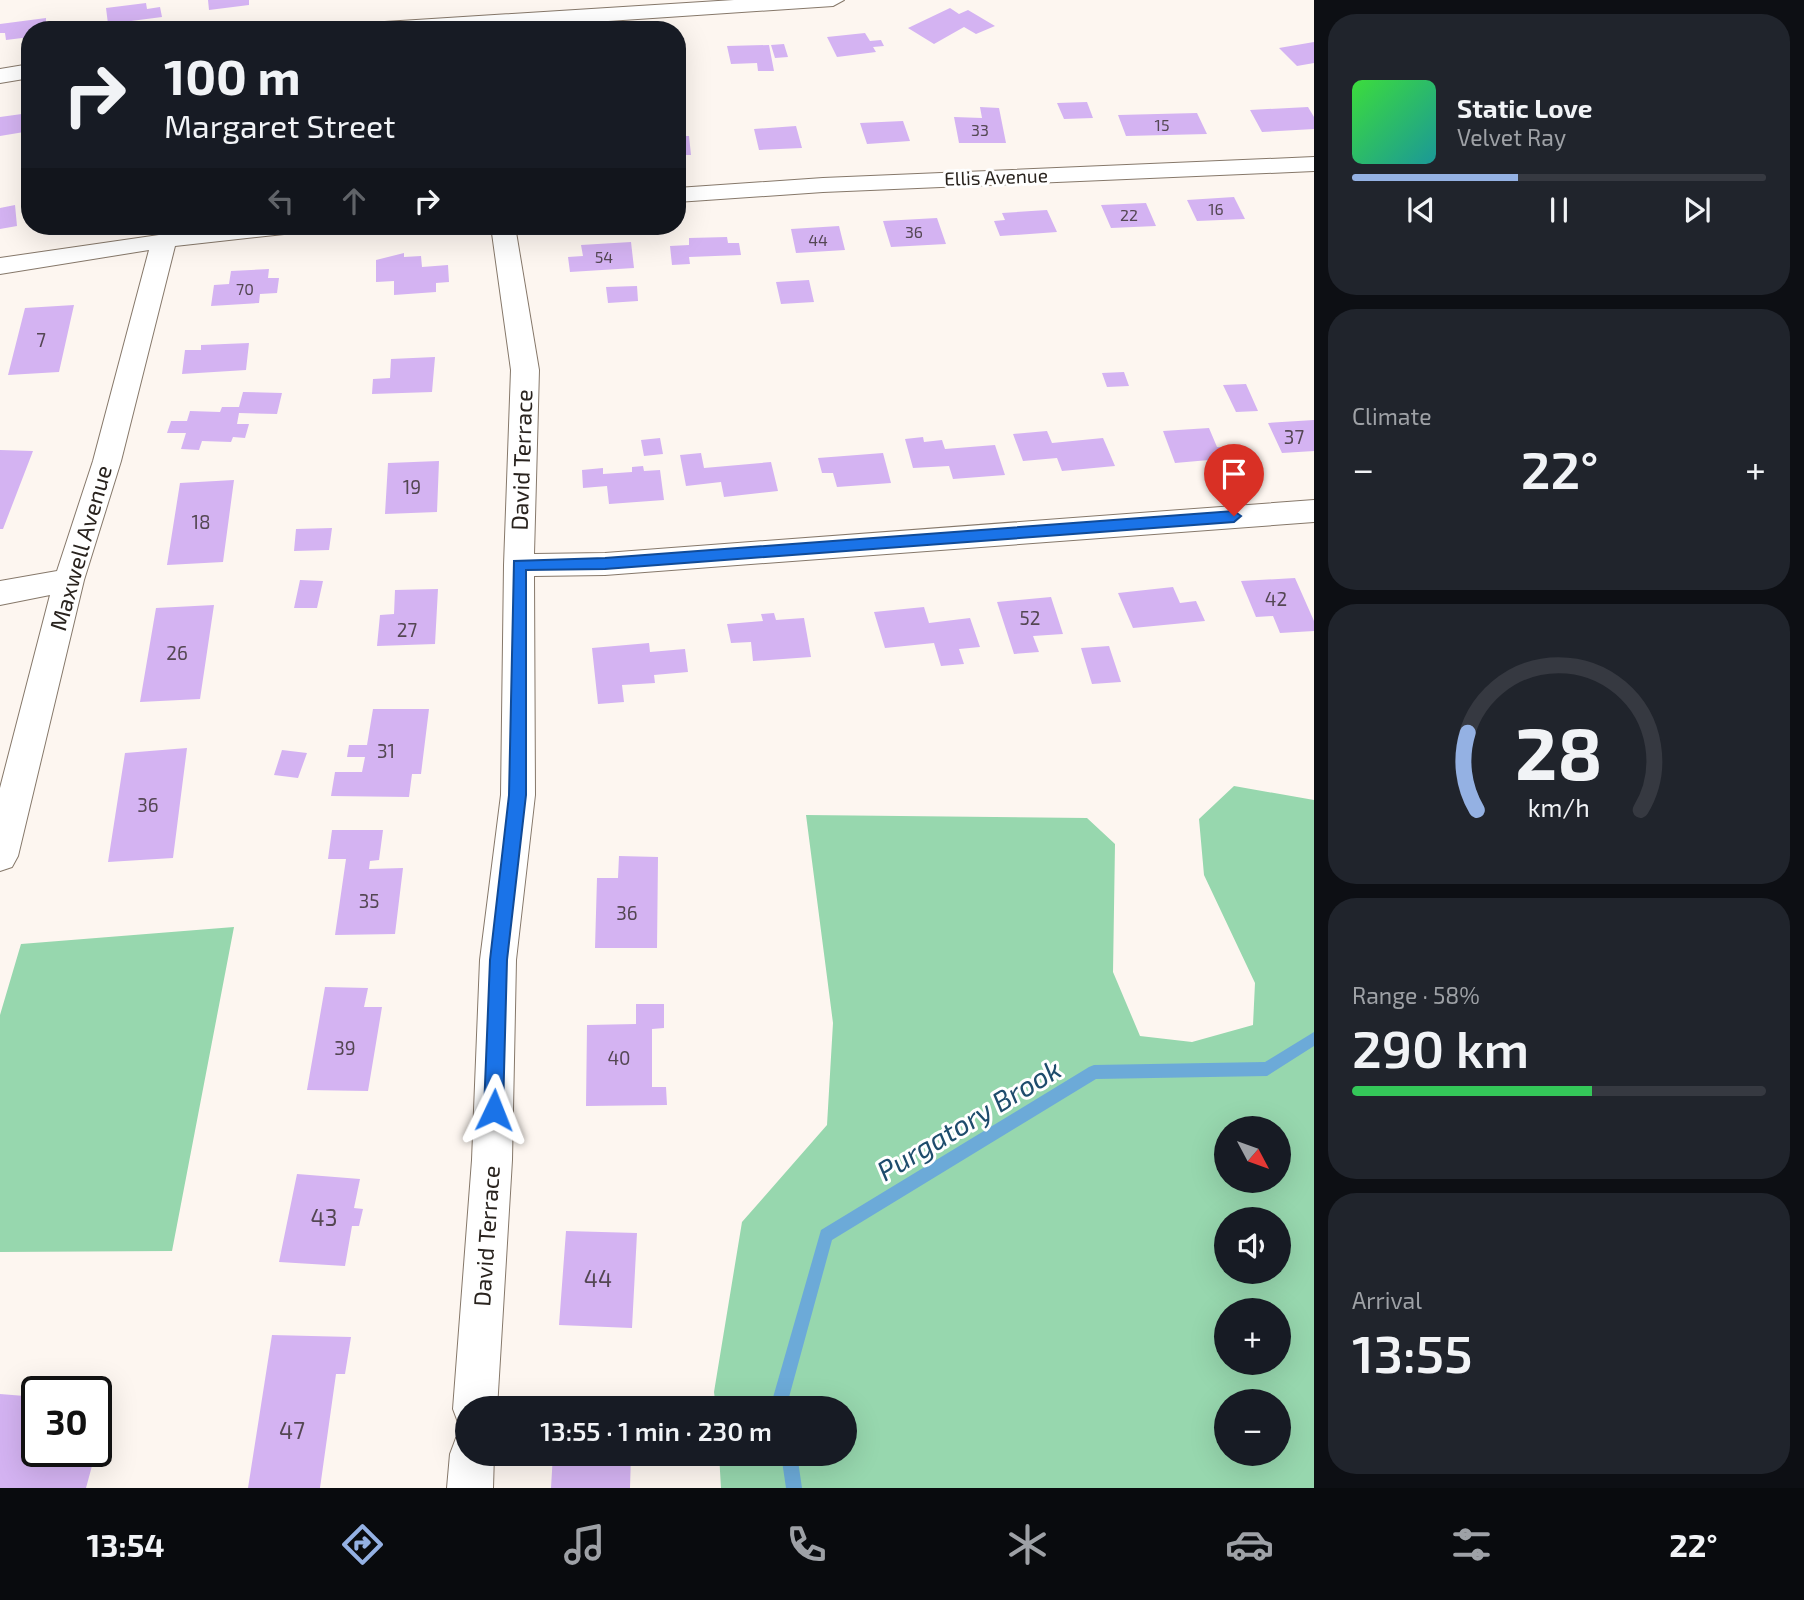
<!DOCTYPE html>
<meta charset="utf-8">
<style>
:root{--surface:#171b24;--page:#20242c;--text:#f1f3f6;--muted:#9ea1a6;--line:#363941;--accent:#94b1e3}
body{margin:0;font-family:"Exo 2",sans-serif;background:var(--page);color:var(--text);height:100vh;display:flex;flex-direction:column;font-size:26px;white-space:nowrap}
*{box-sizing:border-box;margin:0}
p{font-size:23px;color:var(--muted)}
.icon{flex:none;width:38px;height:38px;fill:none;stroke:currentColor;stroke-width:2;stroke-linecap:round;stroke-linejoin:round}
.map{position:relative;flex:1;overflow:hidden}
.details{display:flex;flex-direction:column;gap:14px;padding:14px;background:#0d0f14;width:490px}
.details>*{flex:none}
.banner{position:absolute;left:21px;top:21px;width:665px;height:214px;border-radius:28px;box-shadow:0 7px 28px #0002;background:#171b24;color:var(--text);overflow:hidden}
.needle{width:46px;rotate:131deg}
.tools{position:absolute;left:1214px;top:1116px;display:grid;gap:14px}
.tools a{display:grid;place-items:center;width:77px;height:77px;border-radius:50%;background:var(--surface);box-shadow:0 7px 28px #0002;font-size:35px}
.speed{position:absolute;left:21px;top:1376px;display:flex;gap:14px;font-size:35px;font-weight:700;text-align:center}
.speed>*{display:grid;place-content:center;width:91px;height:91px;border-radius:50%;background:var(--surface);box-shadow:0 7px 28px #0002;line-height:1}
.speed .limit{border:4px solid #111;border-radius:10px;background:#fff;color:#111}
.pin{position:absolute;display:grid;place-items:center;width:60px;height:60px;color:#fff;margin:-72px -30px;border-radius:50% 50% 50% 0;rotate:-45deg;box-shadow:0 0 7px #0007}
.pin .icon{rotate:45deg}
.me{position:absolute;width:77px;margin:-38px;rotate:2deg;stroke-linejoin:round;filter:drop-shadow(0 0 5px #0008)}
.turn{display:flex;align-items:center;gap:24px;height:147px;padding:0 28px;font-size:32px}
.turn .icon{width:91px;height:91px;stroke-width:2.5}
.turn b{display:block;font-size:49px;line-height:60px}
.lanes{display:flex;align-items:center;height:66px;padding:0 28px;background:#0003;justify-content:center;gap:35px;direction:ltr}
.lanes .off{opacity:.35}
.big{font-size:52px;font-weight:600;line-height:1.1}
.details .card{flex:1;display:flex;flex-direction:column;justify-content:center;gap:10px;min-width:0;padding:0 24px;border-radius:28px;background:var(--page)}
.details .dial{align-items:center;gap:0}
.dial svg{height:182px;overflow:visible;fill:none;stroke:var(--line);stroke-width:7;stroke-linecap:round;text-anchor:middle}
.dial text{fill:var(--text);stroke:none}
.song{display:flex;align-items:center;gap:21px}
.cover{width:84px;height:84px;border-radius:10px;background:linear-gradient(135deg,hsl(120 70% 55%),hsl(180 70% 35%))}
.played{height:7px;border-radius:4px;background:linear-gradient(90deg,var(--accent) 40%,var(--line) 40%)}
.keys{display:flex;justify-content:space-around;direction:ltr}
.heat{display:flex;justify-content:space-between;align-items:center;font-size:38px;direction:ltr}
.charge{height:10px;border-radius:5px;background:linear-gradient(90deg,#34c759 58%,var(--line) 0)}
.trip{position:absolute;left:455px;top:1396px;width:402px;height:70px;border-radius:35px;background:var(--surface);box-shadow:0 7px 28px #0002;font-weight:600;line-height:70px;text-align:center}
.tabs{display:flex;height:112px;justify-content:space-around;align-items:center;background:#090b0e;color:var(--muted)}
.tabs .icon{width:49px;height:49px}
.tabs .active{color:var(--accent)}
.tabs b{font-size:32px;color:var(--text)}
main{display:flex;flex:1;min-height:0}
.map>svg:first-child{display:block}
.green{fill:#97d7ae;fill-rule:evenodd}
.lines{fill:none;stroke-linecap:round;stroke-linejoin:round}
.stream{fill:#6caad8;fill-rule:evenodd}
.building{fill:#d4b3f2}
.minor-casing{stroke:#86786a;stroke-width:2}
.minor{fill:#fff;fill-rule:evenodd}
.route{fill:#1a73e8;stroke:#114b97;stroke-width:2}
.labels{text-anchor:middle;stroke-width:6;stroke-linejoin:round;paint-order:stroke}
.far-number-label{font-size:16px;fill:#544753}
.far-street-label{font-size:19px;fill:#29231e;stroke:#fff}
.number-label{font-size:19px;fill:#544753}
.street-label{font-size:23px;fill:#29231e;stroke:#fff}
.near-number-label{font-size:23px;fill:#544753}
.near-water-label{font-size:28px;font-style:italic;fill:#1e4c6c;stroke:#fff}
</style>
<main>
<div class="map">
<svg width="1314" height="1488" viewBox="0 0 1314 1488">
<rect width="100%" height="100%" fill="#fdf6f0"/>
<path class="green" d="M1234,786L1314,800V1488H721L719,1454H845V1409H716L714,1392L742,1222L827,1125L833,1023L806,815L1087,818L1115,844L1113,972L1140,1036L1192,1042L1253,1025L1255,983L1204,875L1199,819ZM1227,1129H1279V1181H1227ZM1227,1220H1279V1272H1227ZM1227,1311H1279V1363H1227ZM1227,1402H1279V1454H1227Z
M234,927L172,1251L0,1252V1015L21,944Z"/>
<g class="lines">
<path class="stream" d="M1314,1032V1046L1267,1076L1096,1079L832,1240L788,1401L789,1409H773L772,1401L821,1230L1089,1067L1094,1065L1265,1062Z
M781,1454H797L802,1488H786Z"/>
</g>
<path class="building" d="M208,0H249V5L209,10Z
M146,3L147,9L160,7L162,17L108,24L106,8Z
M950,8L959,14L968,10L995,26L976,34L964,27L934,44L908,28Z
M46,18V30H30V37L6,40L5,33H0V24Z
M865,33L870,41L881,40L884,46L873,47L876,52L837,57L827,37Z
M1314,42V63L1297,66L1279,48Z
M784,44L788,57L775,58L771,45Z
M769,45L774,71H758L757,63L731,64L727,46Z
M1087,102L1093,118L1064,119L1057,103Z
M980,107L999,108L1006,143H959L954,117L982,118Z
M1308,107L1314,117V129L1262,132L1250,110Z
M29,113L30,131L0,136V117Z
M1197,113L1207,134L1126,136L1118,115Z
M903,121L910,141L867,144L860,123Z
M796,126L802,148L759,150L754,129Z
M677,136H689L691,155H677Z
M1234,197L1245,219L1197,221L1187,200Z
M1146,203L1156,226L1111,228L1101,205Z
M15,205L17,226L0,229V208Z
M1047,210L1057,232L1000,236L994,221L1005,220L1002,213Z
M937,218L946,244L891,247L883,221Z
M839,226L845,250L796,253L791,229Z
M727,237L728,243H739L741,255L689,257L690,264L672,265L670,246L689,245V238Z
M631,242L634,268L570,272L568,257L583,256L581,245Z
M404,253V257L421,256L422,267L448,265L449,282L436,283V292L394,295V281L376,282V260Z
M269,269L268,278H279L277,293L260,294L259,303L211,306L214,285L229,284L231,271Z
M809,280L814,302L781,304L776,282Z
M637,286L638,301L608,303L606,287Z
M74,305L59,372L8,375L25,308Z
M249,343L246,370L182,374L185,350H201V345Z
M435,357L432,392L372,394L373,379L390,378L391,359Z
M1124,372L1129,386L1107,387L1102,373Z
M1246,384L1258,411L1236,412L1223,385Z
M243,392L282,393L277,414L239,413L237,424H249L245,438L233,437L231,442L202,441L199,450L181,449L186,433H167L171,421H187L190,411L220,412L222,407H239Z
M1314,420V451L1282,453L1268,423Z
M1209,428L1217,447H1226L1237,471L1214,473L1209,460L1175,463L1163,431Z
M1047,431L1052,443L1103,438L1115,466L1062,471L1057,458L1023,461L1013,434Z
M923,437L924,442L942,440L945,449L995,445L1005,475L953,479L949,466L913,468L905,439Z
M660,438L663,454L644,456L641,440Z
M0,450L33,451L3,529H0Z
M701,453L704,468L771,462L778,491L724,497L721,482L686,486L680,455Z
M883,453L891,483L837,487L833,473H822L818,458Z
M439,461L437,512L385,514L388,463Z
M643,466L644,471L660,470L664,500L609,504L607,486L583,488L582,470L603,468V474L632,472V467Z
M234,480L223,562L167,565L180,483Z
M332,528L329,550L294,551L296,529Z
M1295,578L1314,621V631L1280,633L1273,616L1256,617L1241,581Z
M300,580L323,581L317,608H294Z
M1173,587L1180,603L1196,601L1205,621L1133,628L1118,593Z
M438,589L435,644L377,646L380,615L394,614L395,590Z
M1051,597L1063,634L1033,636L1039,652L1014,654L997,602Z
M214,605L200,699L140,702L156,608Z
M924,607L929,623L970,618L980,647L959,649L964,664L941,666L934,643L885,648L874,612Z
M774,613L776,620L804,618L811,657L753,661L751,642L731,643L727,624L763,621L761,614Z
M649,643L650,652L685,649L688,672L654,675L655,683L622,685L624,702L598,704L592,648Z
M1109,646L1121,682L1092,684L1081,648Z
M373,709H429L421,774H412L409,797L331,796L335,772H362L365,757H347L349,745H367Z
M187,748L173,858L108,862L125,753Z
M282,750L307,753L298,778L274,775Z
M332,830H383L379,860L370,861L369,869L403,868L395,934L335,935L346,859H328Z
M619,856L658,857L657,948H595L597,878H618Z
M325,987L368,988L364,1007H382L368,1091L307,1090Z
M636,1004H664V1028L652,1029V1087H666L667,1105L586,1106L587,1025L636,1024Z
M297,1174L360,1179L354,1208L363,1209L359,1226H352L345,1266L279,1262Z
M566,1231L637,1233L632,1328L559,1325Z
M272,1335L351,1337L345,1374H336L320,1488H248Z
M0,1394L37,1397V1451H96L86,1488H0Z
M96,1403L110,1404L97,1449H96Z
M553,1454H631L630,1488H551Z"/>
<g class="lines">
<g class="minor-casing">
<path id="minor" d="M734,0H844L833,6L474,30H358L369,23Z
M30,64V78L0,83V69Z
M1314,157V171L823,192L677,202V188L823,178Z
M221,226H296L293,231L284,234L175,246L121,461L84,580L18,856L12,867L0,871V788L50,595L0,605V581L57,571L93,461L149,250L0,274V258Z
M491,226H515L539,370L534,554L605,553L1314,500V522L605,575L534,576L535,795L516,960L512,1160L497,1409H467V1428L459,1425L453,1409L472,1160L480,960L501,795L504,565L511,370Z
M467,1434V1454H494L493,1488H447L450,1454L456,1438Z"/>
</g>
<use href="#minor" class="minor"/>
</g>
<path class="route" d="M1234,511L1241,516L1234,522L605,569L526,570V795L507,960L503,1110L500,1116L494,1119L487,1116L484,1110L490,960L509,795L514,561L605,558Z"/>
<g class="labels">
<g class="far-number-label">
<text x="1162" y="131">15</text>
<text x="980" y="136">33</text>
<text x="1216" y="215">16</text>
<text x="1129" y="221">22</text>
<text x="914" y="238">36</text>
<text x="818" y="246">44</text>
<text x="604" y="263">54</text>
<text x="245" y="295">70</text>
</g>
<g class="far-street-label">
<text transform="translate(996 177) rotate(-2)" y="7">Ellis Avenue</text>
</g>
<g class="number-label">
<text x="41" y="347">7</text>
<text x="1294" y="444">37</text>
<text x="412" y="494">19</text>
<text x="201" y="529">18</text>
<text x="1276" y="606">42</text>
<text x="1030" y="625">52</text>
<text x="407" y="637">27</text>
<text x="177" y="660">26</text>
<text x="386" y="758">31</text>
<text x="148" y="812">36</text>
<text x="369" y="908">35</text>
<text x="627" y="920">36</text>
<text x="345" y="1055">39</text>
<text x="619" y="1065">40</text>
</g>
<g class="street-label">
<text transform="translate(522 460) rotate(-88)" y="8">David Terrace</text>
<text transform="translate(81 548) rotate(-74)" y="8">Maxwell Avenue</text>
<text transform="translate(487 1236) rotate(-86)" y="8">David Terrace</text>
</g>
<g class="near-number-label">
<text x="324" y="1226">43</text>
<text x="598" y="1287">44</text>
<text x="292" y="1439">47</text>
</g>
<g class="near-water-label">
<text transform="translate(969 1120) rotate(-31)" y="10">Purgatory Brook</text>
</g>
</g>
</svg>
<div class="tools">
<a><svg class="needle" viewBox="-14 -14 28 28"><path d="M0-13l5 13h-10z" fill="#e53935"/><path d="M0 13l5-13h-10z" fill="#9ea1a6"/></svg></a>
<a><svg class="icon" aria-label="sound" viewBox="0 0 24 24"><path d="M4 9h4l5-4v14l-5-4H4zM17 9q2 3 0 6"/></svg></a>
<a>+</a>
<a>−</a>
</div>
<div class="speed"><div class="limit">30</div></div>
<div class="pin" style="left:1234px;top:516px;background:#d93025"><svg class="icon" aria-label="arrive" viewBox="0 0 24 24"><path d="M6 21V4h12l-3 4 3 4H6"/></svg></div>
<svg class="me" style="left:494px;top:1110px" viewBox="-20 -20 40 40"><path d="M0-17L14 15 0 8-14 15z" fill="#1a73e8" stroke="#fff" stroke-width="4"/></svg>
<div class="trip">13:55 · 1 min · 230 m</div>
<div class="banner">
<div class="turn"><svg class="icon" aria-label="right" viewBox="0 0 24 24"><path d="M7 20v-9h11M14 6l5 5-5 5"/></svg><div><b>100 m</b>Margaret Street</div></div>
<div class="lanes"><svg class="icon off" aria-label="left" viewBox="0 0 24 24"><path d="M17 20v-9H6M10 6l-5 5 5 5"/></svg><svg class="icon off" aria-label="ahead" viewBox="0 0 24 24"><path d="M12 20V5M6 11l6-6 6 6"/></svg><svg class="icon" aria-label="right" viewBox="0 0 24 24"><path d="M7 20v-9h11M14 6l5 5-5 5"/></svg></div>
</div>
</div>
<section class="details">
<div class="card">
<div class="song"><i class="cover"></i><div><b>Static Love</b><p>Velvet Ray</p></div></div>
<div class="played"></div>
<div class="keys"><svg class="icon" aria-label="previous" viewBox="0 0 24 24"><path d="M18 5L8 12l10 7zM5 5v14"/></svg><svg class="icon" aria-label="pause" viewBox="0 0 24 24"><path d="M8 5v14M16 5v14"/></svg><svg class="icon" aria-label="next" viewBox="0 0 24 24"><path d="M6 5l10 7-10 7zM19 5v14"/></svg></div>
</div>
<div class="card"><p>Climate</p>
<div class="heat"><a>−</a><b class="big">22°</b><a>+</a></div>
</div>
<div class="card dial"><svg viewBox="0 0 100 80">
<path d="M14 69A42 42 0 1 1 86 69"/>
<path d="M14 69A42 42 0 0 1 10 35" stroke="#94b1e3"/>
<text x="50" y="56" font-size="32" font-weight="700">28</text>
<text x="50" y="72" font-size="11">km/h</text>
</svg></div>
<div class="card"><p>Range · 58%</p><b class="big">290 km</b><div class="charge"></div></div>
<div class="card"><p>Arrival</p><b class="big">13:55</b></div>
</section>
</main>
<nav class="tabs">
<b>13:54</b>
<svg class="icon active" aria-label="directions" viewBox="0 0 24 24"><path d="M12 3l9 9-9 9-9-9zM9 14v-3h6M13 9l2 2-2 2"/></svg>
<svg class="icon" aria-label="music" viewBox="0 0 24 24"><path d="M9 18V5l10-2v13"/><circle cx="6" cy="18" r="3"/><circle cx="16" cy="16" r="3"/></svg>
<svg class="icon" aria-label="phone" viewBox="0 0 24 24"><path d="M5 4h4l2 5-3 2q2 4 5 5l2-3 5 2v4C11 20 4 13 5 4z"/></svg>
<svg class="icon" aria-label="climate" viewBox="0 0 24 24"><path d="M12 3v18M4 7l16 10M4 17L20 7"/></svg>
<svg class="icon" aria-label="car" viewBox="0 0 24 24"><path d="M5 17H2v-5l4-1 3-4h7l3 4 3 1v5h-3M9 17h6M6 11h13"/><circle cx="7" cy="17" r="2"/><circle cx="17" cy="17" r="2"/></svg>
<svg class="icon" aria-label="filters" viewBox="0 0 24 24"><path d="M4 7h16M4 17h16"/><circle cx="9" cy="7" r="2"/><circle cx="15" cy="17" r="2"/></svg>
<b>22°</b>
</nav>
